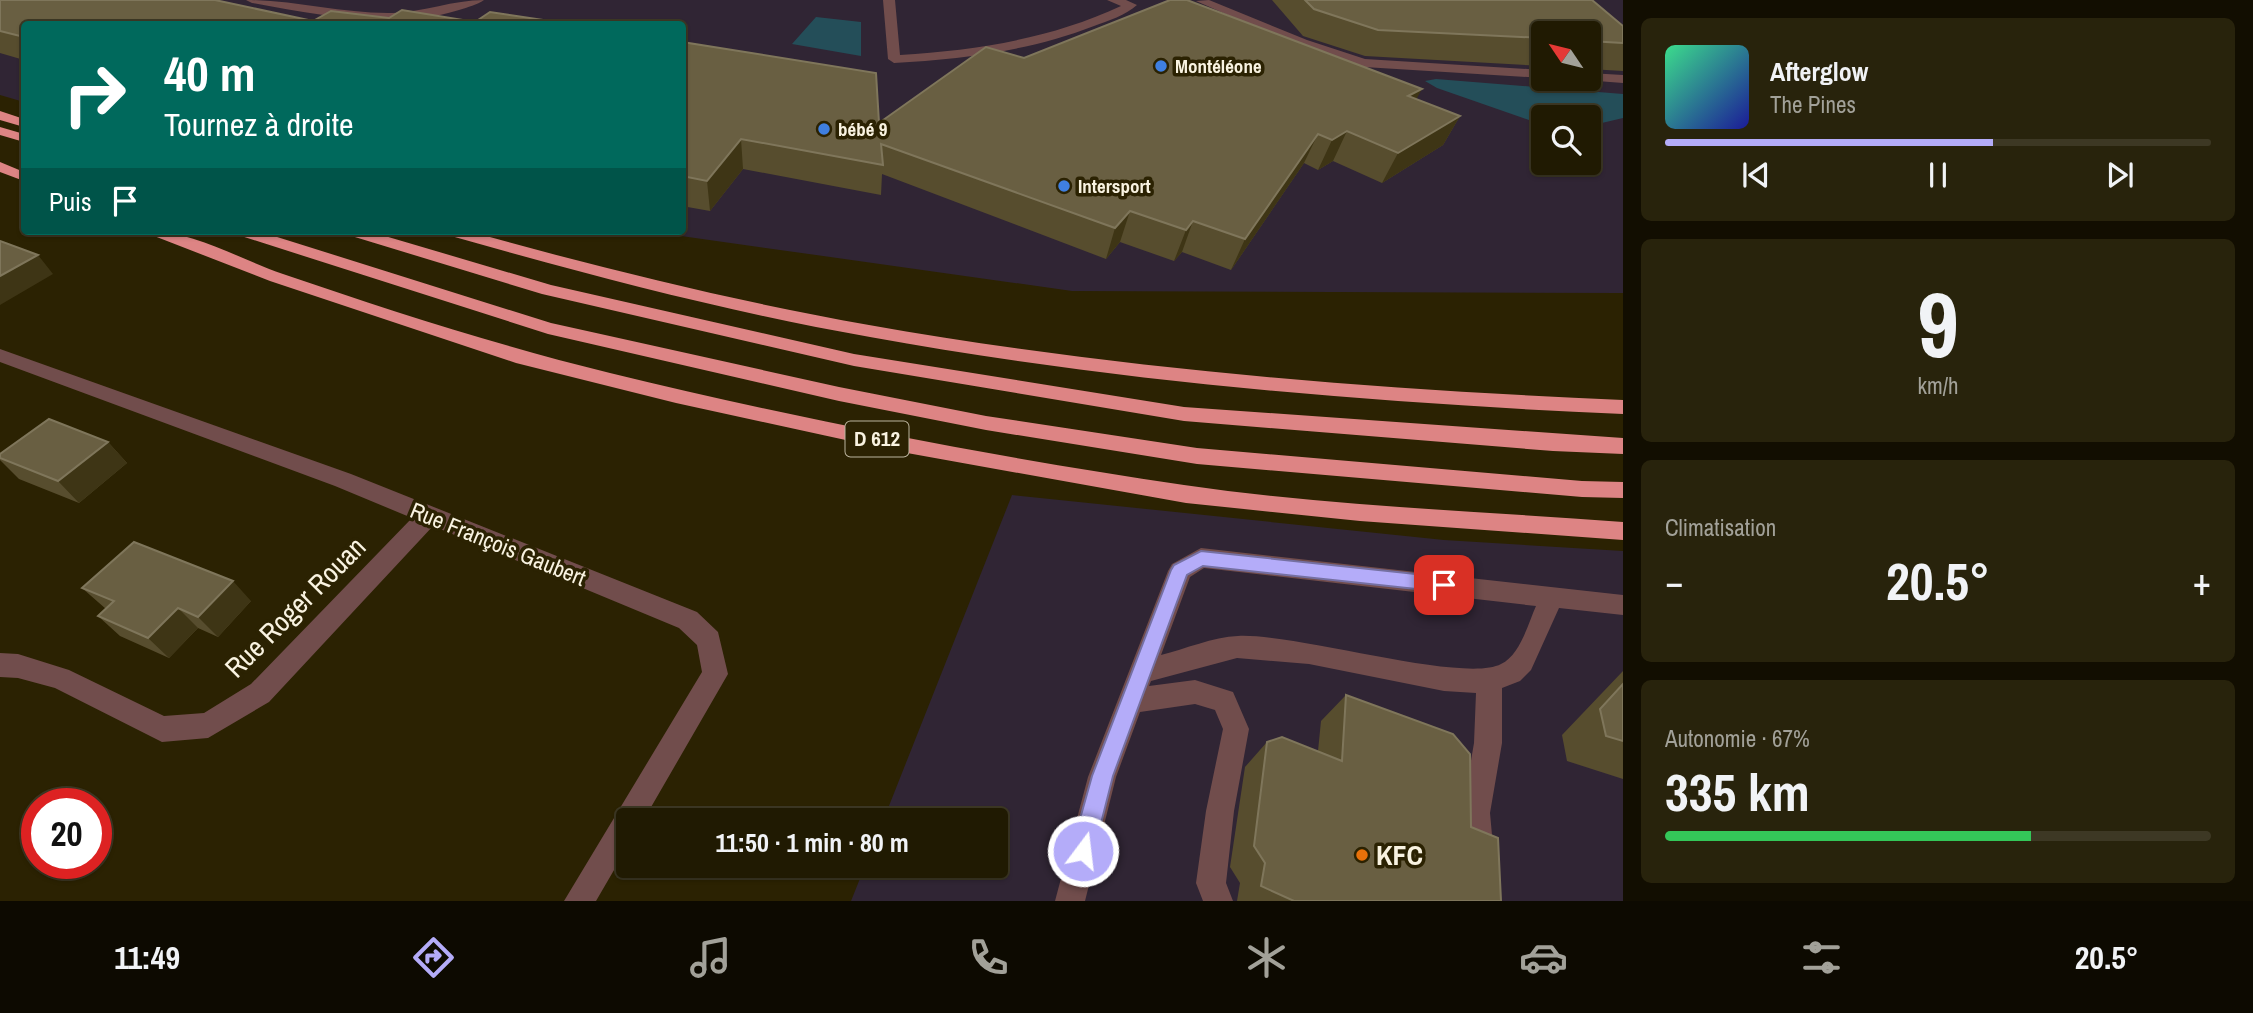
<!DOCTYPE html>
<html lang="fr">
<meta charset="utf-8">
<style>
:root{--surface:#201a02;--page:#28230c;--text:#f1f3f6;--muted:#a2a199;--line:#3d3824;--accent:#b4acf9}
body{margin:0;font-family:"Archivo Narrow",sans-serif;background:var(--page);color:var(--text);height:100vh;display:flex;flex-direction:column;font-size:26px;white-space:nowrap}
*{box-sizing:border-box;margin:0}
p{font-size:23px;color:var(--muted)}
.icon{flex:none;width:38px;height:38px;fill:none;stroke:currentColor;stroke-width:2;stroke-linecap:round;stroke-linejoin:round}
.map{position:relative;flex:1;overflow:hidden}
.panel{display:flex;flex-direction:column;gap:18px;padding:18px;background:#120e01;width:630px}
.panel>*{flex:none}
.hud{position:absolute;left:21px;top:21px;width:665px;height:214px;border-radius:7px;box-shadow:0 2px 5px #0004,0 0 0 2px var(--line);background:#00695c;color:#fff;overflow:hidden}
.needle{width:46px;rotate:305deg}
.fabs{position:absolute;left:1531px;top:21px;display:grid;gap:14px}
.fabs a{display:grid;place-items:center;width:70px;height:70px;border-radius:7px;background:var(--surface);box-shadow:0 2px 5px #0004,0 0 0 2px var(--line);font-size:35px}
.speed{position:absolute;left:21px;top:788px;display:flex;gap:14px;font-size:35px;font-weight:700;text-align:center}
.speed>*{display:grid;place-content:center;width:91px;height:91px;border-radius:50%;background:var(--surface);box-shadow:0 2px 5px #0004,0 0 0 2px var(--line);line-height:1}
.speed .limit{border:10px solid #d22;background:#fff;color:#111}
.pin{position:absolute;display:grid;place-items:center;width:60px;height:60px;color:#fff;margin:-30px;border-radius:14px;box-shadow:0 4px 10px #0006}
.me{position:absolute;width:77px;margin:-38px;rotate:15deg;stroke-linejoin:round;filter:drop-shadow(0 0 5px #0008)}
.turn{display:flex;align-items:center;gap:24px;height:147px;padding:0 28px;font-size:32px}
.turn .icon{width:91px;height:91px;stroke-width:2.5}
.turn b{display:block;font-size:49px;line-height:60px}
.then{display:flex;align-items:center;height:66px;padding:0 28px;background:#0003;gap:14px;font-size:26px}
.big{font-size:52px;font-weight:700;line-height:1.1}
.panel .card{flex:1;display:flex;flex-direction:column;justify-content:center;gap:10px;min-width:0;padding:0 24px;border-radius:10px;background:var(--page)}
.panel .dial{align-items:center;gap:0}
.dial b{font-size:91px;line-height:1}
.song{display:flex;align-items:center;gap:21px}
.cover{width:84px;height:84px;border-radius:10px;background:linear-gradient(135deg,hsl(150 70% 55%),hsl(240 70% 35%))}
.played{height:7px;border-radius:4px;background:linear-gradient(90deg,var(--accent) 60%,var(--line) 60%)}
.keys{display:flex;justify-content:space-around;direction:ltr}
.heat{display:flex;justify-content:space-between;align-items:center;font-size:38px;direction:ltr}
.charge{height:10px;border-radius:5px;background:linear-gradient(90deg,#34c759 67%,var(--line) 0)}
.trip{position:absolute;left:616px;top:808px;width:392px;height:70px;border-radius:7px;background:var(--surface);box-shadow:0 2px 5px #0004,0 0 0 2px var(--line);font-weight:700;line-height:70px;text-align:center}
.dock{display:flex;height:112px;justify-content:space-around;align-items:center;background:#0d0a01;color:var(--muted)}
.dock .icon{width:49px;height:49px}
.dock .selected{color:var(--accent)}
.dock b{font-size:32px;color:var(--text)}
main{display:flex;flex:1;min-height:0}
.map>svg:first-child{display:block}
.commercial{fill:#302534;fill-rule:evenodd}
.water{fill:#244e59}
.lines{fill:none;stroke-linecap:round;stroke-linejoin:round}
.lane{fill:#714d4c;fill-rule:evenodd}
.street{fill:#714d4c;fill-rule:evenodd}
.highway{fill:#dd8484;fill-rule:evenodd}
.wall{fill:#574d2e}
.shaded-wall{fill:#3e3515}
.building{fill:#695f42;stroke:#7f765b;stroke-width:2}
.route{fill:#b4acf9;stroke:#7570a2;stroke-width:2}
.shop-dot{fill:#3f7fe0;stroke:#2b2202;stroke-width:2.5}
.food-dot{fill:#e8710a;stroke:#2b2202;stroke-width:2.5}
.labels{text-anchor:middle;stroke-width:7;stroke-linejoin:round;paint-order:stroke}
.far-poi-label{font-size:19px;font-weight:bold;fill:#f9f3e1;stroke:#2b2202;text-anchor:start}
.shield{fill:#2b2202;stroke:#bbb49e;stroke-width:2}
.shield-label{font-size:21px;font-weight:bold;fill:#f9f3e1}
.street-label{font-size:23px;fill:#f9f3e1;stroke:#2b2202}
.near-street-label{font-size:28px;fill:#f9f3e1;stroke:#2b2202}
.near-poi-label{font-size:28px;font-weight:bold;fill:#f9f3e1;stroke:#2b2202;text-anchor:start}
</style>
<main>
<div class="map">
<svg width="1623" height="901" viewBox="0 0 1623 901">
<rect width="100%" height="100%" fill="#2b2202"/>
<path class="commercial" d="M0,0H1623V293L1072,291L674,235L652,231H682V24H24V102L0,95ZM1544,33H1589V79H1544ZM1544,117H1589V163H1544Z
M1012,495L1444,540L1623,551V901H851L865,866H996V821H883Z"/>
<path class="water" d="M816,17L861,22V56L792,44Z
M1436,79L1623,94V118L1589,126V117H1544L1543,125L1437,88L1425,81Z"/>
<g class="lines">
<path class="lane" d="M883,0H895L900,55C977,50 1050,39 1121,6L1107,0H1126L1137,5C1126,15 1108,21 1094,26C1030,51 962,59 894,63L888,59Z
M1209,0L1307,40L1365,59L1544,70V78L1364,67L1299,46L1196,1Z
M1589,73L1623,75V83L1584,80L1589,79Z
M1201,548L1623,595V615L1559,608L1531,670L1520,681L1502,688V743L1490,813L1498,901H1468L1462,813L1474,743L1476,693L1444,691L1309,664L1237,658L1151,681L1149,686L1195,680L1233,692L1249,729L1234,811L1226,883L1233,901H1203L1196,883L1206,811L1223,729L1215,710L1195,704L1140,712L1116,777L1085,901H1055L1088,777L1168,571L1172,564ZM1204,568L1536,606C1528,624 1520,655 1501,664C1464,684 1296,633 1238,636C1213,637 1185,649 1161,655L1190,577Z"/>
<path class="street" d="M246,0C295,0 343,14 393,13C424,12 453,0 484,0C477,5 468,7 459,10C392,31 320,15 252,3Z
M0,349L351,474L697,612L718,632L728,674L643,821H628V846L596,901H564L702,672L697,645L679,628L433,526L269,702L208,738L162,742L55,688L18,678L0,677V653L18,654L69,670L164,716L204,713L251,684L412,518L335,486L0,362Z"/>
<path class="highway" d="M0,111L24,119V127L0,120Z
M0,127L24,134V142L0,135Z
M0,162L24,172V181L0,172Z
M147,231C194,231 239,259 283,274C391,311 500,346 610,373C799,419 992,457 1184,485C1329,506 1477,511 1623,522V540L1360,521L1186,503L896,451L676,403L516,363L270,281L149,234Z
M233,231H258L551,323L839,387L986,416L1197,448L1582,481L1623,482V498L1582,497L1197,464L986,430L839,401L548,334L235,234Z
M343,231H368L551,285L854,354L1184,407L1623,438V454L1553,451L1184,421L854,366L542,294L345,234Z
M442,231H468C600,268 734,301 869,325C1118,369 1370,389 1623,400V414C1371,403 1119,382 870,337C727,312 585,274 444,234Z"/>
</g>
<path class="wall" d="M0,0L313,21L389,18L475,22L24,24V60L0,53Z
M1272,0H1592L1623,26V71L1589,69V33H1544V66L1365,56L1303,36Z
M682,42L879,123L1024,58L1416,99L1460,116L1443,145L1382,183L1333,161L1318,170L1304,163L1231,270L1182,252L1174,261L1120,242L1106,259L882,174L881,195L743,169L710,211L682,206Z
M108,442L127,463L79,503L19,479L0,460V454Z
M82,588L251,601L218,637L198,628L169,658L120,636L98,616L106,609Z
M1623,671V779L1567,761L1562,735Z
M1346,695L1471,827L1501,901H1237L1240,883L1230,867L1245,767L1267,742L1318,751L1321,721Z"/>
<path class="shaded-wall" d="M1422,89L1406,118L1408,96Z
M1460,116L1443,145L1382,183L1398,153Z
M1347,131L1333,161L1318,170L1332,140Z
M1318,134L1304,163L1231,270L1245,239Z
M741,139L743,169L710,211L707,181Z
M1130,211L1120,242L1106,259L1115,228Z
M1193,221L1182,252L1174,261L1186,230Z
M38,255L53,274L0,305V276Z
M108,442L127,463L79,503L58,481Z
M233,581L251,601L218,637L198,617Z
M178,608L198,628L169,658L148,638Z"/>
<path class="building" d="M0,0H215L313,21L331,11L389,18L402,10L475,22L490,12L570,24H24V37L0,31Z
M1170,0H1187L1422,89L1408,96L1460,116L1398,153L1347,131L1332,140L1318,134L1245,239L1193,221L1186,230L1130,211L1115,228L881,144L883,165L741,139L707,181L682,176V42L876,73L879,123L986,47L1024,58Z
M1305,0H1592L1623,26V43L1589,41V33H1544V38L1378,30L1314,9Z
M0,241L38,255L0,276Z
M49,419L108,442L58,481L0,458V454Z
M134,542L233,581L198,617L178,608L148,638L98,616L114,601L82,588Z
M1623,684V741L1606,736L1600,709Z
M1346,695L1453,734L1470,754L1471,827L1498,838L1501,901H1294L1261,886L1265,863L1254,846L1267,742L1282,737L1342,761Z"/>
<path class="route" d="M1201,551L1444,577L1450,579L1453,585L1450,590L1444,592L1203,566L1187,575L1113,776L1094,851L1091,859L1083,862L1075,859L1071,851L1092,776L1171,570L1174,565Z"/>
<g class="shop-dot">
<circle cx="1161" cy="66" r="7"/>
<circle cx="824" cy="129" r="7"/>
<circle cx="1064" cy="186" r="7"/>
</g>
<circle class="food-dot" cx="1362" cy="855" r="7"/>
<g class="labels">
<g class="far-poi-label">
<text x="1175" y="73">Montéléone</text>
<text x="838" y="136">bébé 9</text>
<text x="1078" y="193">Intersport</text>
</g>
<rect class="shield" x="845.5" y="421.5" width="63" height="35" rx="5"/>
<g class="shield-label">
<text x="877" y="446">D 612</text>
</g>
<g class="street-label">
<text transform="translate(498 544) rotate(22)" y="8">Rue François Gaubert</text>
</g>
<g class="near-street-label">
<text transform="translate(295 607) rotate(-45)" y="10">Rue Roger Rouan</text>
</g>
<g class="near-poi-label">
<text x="1376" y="865">KFC</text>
</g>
</g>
</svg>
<div class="fabs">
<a><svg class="needle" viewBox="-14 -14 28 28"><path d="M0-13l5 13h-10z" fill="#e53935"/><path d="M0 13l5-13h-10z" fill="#a2a199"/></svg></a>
<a><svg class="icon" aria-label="search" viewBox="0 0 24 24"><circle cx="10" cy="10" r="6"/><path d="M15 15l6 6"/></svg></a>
</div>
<div class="speed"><div class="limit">20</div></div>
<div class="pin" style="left:1444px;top:585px;background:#d93025"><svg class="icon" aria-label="arrive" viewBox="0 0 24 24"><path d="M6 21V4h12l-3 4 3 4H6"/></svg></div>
<svg class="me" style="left:1083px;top:851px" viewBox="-20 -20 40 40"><circle r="17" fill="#b4acf9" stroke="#fff" stroke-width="3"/><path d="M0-11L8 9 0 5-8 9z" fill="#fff"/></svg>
<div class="trip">11:50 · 1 min · 80 m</div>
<div class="hud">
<div class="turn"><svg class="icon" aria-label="right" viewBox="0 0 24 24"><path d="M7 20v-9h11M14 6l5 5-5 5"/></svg><div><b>40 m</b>Tournez à droite</div></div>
<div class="then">Puis<svg class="icon" aria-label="arrive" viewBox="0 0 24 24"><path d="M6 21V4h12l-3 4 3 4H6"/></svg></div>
</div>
</div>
<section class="panel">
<div class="card">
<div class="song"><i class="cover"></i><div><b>Afterglow</b><p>The Pines</p></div></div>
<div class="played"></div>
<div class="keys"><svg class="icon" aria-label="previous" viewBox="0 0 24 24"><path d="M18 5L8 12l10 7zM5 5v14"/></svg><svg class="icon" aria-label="pause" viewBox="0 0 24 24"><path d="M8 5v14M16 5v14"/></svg><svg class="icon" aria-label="next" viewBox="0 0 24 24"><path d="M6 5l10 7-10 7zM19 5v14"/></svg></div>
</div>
<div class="card dial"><b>9</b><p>km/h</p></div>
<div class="card"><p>Climatisation</p>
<div class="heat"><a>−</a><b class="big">20.5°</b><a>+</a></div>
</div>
<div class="card"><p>Autonomie · 67%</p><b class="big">335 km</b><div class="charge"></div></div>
</section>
</main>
<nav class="dock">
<b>11:49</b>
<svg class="icon selected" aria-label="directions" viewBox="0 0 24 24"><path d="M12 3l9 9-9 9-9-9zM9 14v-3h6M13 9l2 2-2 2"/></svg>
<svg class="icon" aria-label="music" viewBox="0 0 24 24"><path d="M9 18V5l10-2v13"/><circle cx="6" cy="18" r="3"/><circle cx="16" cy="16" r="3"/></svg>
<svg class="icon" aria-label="phone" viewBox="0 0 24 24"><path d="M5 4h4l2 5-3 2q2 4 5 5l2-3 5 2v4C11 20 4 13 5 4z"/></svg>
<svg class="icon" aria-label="climate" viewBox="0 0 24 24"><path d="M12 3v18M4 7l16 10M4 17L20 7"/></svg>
<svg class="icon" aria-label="car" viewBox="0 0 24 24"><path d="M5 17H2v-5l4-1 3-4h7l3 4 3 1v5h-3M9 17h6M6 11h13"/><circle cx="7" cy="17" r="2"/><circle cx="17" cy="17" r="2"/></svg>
<svg class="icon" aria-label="filters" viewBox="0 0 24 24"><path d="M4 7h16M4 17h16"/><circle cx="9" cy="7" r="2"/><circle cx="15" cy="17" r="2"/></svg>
<b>20.5°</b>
</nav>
